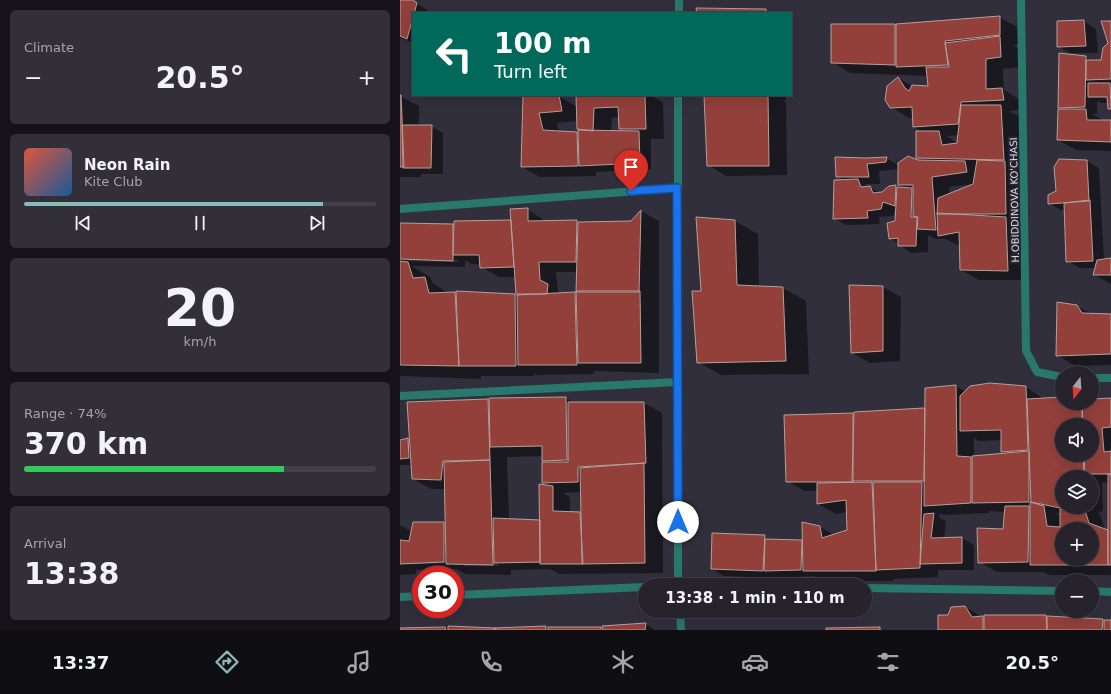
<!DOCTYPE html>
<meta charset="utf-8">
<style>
:root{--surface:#26232d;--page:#322f39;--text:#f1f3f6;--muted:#a4a4aa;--line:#424049;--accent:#8bbbb9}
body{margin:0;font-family:"DejaVu Sans",sans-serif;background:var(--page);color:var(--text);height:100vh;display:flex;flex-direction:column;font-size:15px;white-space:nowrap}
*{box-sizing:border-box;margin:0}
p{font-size:13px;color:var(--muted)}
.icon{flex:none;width:22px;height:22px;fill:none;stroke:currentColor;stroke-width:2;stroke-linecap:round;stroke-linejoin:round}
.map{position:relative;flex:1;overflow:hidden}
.details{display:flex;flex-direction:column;gap:10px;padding:10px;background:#151319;width:400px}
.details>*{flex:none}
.banner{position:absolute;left:12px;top:12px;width:380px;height:84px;border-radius:0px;box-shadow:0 4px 16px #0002,0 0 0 1px var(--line);background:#00695c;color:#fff;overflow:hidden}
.needle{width:26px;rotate:197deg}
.buttons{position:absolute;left:655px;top:366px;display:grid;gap:8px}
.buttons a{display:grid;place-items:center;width:44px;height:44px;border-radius:50%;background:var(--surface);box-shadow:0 4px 16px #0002,0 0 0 1px var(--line);font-size:20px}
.speed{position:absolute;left:12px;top:566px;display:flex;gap:8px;font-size:20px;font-weight:700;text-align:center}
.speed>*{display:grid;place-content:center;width:52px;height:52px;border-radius:50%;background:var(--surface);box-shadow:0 4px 16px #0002,0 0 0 1px var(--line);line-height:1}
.speed .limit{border:6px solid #d22;background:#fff;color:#111}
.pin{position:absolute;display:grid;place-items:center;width:34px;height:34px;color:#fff;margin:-41px -17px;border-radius:50% 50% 50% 0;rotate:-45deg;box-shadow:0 0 4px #0007}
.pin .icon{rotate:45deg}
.me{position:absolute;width:44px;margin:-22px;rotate:0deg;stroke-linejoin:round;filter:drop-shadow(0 0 3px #0008)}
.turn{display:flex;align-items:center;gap:14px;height:84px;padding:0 16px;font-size:18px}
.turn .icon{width:52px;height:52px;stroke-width:2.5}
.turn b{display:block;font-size:28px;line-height:34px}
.big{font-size:30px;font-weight:700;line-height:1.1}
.details .widget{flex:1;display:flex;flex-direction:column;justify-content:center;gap:6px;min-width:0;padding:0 14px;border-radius:6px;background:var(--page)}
.details .dial{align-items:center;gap:0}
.dial b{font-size:52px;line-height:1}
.song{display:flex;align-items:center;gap:12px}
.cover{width:48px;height:48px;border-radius:6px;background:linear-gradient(135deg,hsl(10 70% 55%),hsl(210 70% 35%))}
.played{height:4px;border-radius:2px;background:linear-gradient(90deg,var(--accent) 85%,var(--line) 85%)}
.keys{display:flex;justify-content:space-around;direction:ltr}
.heat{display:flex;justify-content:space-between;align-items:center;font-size:22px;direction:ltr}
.charge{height:6px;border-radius:3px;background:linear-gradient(90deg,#34c759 74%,var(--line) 0)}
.trip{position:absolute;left:238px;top:578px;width:234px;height:40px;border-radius:20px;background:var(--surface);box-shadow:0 4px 16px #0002,0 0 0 1px var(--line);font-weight:700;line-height:40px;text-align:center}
.tab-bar{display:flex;height:64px;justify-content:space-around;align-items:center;background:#0f0e12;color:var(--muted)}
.tab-bar .icon{width:28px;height:28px}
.tab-bar .current{color:var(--accent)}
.tab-bar b{font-size:18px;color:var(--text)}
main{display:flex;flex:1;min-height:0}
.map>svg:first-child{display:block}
.shadow{fill:#0007;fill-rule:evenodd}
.building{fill:#93403b;stroke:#b3a09d;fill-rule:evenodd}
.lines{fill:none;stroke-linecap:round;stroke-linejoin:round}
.lane{stroke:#29786d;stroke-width:8}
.street{stroke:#29786d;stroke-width:8}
.route-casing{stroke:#114b97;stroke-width:10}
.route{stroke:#1a73e8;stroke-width:7}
.labels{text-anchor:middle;stroke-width:4;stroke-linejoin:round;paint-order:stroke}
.street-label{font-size:10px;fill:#dcdae3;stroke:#282531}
</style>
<main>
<section class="details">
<div class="widget"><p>Climate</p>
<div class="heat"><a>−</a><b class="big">20.5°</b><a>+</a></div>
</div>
<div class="widget">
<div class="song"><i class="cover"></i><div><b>Neon Rain</b><p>Kite Club</p></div></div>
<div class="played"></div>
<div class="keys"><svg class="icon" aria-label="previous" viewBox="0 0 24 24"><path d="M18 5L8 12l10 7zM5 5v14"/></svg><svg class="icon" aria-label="pause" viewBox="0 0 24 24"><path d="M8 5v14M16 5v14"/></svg><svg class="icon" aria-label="next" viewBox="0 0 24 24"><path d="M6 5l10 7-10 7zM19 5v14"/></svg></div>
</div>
<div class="widget dial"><b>20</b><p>km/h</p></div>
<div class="widget"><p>Range · 74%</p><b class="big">370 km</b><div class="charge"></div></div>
<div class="widget"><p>Arrival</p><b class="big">13:38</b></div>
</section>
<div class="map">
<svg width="711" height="630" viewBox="0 0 711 630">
<rect width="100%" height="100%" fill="#322f3c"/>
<path class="shadow" d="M0,0H11L29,11L28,13H13V43L0,38Z
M599,17L617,27L618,44L613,45L618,48L619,67L603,69L604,90L619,99L621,110L609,111L619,116L622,169H618L623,172V224H615L623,229L625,280H579L561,270L560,245H557L546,239H536L528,235V252L511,253L490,238L496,222L497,209L495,208L493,216L479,217L480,224L446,225L434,218L445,181L437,176L436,158H487L499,166L523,161L517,157L523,132L514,127V117L509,118L491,107L498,78L512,86L529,87L528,76L450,73L432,62L495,25L497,27ZM559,135L558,143L546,136ZM499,169V185L505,188L496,186L489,187L480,193L464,184H480L479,171ZM573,184V185L550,194L549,187Z
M684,21L696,29L698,53H670L658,46Z
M711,22V109L709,103H701L697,101V114H692L703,120L711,121V151L676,150L658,140L664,110L659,107L685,57L693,61H702L709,44Z
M124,95H156L178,107L177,95H166H261L251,96L263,102L264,139H251V169L196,172V176L140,177L122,167ZM220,117V128L227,132H211L212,118ZM178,121V128L184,132L179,135L159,132L157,123Z
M305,95H386V100H382L386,102L387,175L326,176L308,165Z
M0,96L19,106V126H31L43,133V174H21V177H0ZM0,104H2L3,130H1Z
M687,161L699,168L704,259L711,258V284L694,275L696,268H680L667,261L666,210H661L649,203L657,192Z
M127,209L145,221L231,222L241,211L259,221V373L194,371V374L137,375L134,373V376H81V379L0,376V225L55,226L112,221ZM8,259L58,260V262L8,261ZM65,260L72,264H81V267L99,277H116L117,293L122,296L48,293L33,283L30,277L12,266L65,267ZM156,272H178L177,294H161L158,291Z
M335,221L358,234L359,287L383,288L406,301L409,374L321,375L298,362L302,292Z
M483,287L501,297L500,361L470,363L452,353Z
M677,306L692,314L711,315V365L675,366L657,355Z
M556,386L566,392L626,387L644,399L662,398V403H692V400L711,399V575H649L643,572H597L579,562L604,530L605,512L589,511V513L543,515L540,513L539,518L546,521L544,539L562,538L574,545V570H538V577L493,579L494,581H422L413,576L378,578L324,576L312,569L364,536L372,541L404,542L420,527L434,535L448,530L447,512L436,514L418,504V491H405L387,481L453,414L455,416V413L525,409ZM662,425H692V455H662ZM574,438L579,441L602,440V452L604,453L574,456ZM662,477H692V507H662ZM702,482L709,483V531L705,530L700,514L698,512L703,511ZM655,513L661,514V517ZM662,529H692V559H662Z
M166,398L174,403H244L262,413L263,573L159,574L150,569L111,570V575L65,574L56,569L16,570V574L0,575V525L12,532L43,523L46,525L45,489H31L13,479L12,465H0V438L11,441L87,400L90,402V399ZM143,456V460L148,463L143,482L151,487L139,521L109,520L107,457ZM181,492L182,514L170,513V497L163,493ZM49,561V563L15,564V562ZM64,564H98V566H64Z
M565,607L577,614L580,618L585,619L646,616L703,620L711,621V630H539L549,616Z
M246,624L255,630H1L45,628L49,630L146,627L149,629L200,628L204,629L203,627Z"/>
<path class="building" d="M0,0H13L17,3L7,39L0,36Z
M296,8L366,9V13H297Z
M600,16V35L545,41L548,65L496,67V24Z
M684,20L686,46L657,47V21Z
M701,21H711V79L686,80V60H701L703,48L708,43Z
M431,24H495V65L431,63Z
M600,36L601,57L586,59V89L602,88L604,100L561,102L558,124L513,127L512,107L490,108L485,100L487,86L498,77L505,88L509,91L512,85L528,86L526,67H549L545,43Z
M659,53L686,56L685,107L658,108Z
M688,83H710L711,109H708L707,97H688Z
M0,95H1L4,167H0Z
M123,95H159L162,111L139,113L143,130L177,132L178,166L121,167Z
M176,95H245L246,129H219L218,107L194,108L193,131L177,129Z
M304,95H368L369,166H307Z
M561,105H601L604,160L516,158V131H539L542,145L557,143Z
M658,109H686L687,120H711V142L657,140Z
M2,125H32L31,168H3Z
M178,130L239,131L240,163L179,166Z
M508,156L518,160L565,161L567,172L532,177L536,230L517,229L518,217L513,216V185H498V163Z
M435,157L466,158L487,157L486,162L467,164L469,177H436Z
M659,159L687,160L689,201L648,204V195L656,191L654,167Z
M577,160L605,161L606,214H537L538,198L573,184Z
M458,179L461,187L470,186L473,193L482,192L489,186L496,185L495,206L483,202L481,209L467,211L468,218L433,219L434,180Z
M497,187L512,188L511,217H517L516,246H498V238L489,239L487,223L495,221Z
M690,200L693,261L666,262L664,203Z
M128,208V221L177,220L176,262H139L140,280L148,284L147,294H116L110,209Z
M241,210L239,292H176L178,222L231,221Z
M537,213L606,217L608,271L560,270L559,232L538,236Z
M296,217L335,220L337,285L383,287L386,361L297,363L292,291H301Z
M111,220L114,267L80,268L79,255H53L54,221Z
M0,223L53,224V261L0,259Z
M711,258V275H693L697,260Z
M0,261L8,262L13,278L25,277L29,293L55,292L59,366L0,365Z
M449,285L483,286V351L451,353Z
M56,291L115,294L116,366H59Z
M176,291H240L241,363H178Z
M175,292L177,365H118L117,295Z
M657,302L677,305L682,313L711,314V354L656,356Z
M590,383L626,386L628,450L601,452V430L560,431V396L570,386Z
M556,385L557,456L571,457V503L524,506L525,388Z
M166,397L167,460L142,461V446L90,447L89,398Z
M662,397V403H682V425H662V455H683L684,477H662V507L660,508L631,502L627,399Z
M711,398V427L702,428L704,452L711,451V474H685L684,455H692V425H683L682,403H692V399Z
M88,399L90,460L43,461L41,480L12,479L7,402Z
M168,402H244L246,463L178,467V482L142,483V462H168Z
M524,408L525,409L524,481H452L454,412Z
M453,413V482H386L384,415Z
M8,438L9,458L0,459V440Z
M629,451V502L572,503V456Z
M90,460L93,565L46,564L44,462Z
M244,463L245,563L182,564L180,468Z
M708,474H711V565H708Z
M472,482L476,571H403L402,522L420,526L422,538L447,530L446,500L417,504V483Z
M473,482H522L520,568L476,570Z
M139,484L153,486V511L180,512L183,564H140Z
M630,502L644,506L647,526L660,527V509L684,507L689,523L708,530V565H630ZM662,529H692V559H662Z
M605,506H629L628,562L578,563L577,528L603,529Z
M534,513L531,538L562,537V563L520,564L524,514Z
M93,518L140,520V562L94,563Z
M13,522H44V562L0,564V540L9,541Z
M312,533L365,535L363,571L311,569Z
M365,539L402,540L401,570L364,571Z
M565,606L572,617L583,616V630H538V615H548L551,607Z
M584,615H646L647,630H584Z
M647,616L703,619L702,630H647Z
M704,620H711V630H704Z
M246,623L245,630H203L202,626Z
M48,626L95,628V630H48Z
M146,626V630H94V628Z
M45,627L46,630H0V628Z
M148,627H201V630H148Z
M480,627V630H426V628Z"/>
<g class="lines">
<path class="lane" d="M0,209L277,188
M0,396L278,382"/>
<path class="street" d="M621,0L626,351L637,372L662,377
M279,13V0
M278,95V585
M692,378H711
M465,588L662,591
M692,591L711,592
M55,595L245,587
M0,597L21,596
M280,611L281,630"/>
</g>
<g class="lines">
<g class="route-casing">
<path id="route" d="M231,191L277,188L278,522"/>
</g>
<use href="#route" class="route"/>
</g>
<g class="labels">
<g class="street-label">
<text transform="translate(614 200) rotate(-91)" y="4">H.OBIDDINOVA KO'CHASI</text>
</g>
</g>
</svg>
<div class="buttons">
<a><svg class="needle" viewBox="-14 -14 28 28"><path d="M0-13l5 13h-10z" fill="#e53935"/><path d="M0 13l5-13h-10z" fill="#a4a4aa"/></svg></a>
<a><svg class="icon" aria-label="sound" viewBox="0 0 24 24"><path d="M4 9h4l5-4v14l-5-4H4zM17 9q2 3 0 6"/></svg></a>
<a><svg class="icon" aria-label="layers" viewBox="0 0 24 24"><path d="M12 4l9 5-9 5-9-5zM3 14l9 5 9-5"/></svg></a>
<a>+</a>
<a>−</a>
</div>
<div class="speed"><div class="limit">30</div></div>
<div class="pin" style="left:231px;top:191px;background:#d93025"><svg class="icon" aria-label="arrive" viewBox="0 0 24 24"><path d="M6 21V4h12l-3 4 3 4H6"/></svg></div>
<svg class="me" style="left:278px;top:522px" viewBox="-20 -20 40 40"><circle r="19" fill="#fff"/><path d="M0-13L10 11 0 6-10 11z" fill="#1a73e8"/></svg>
<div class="trip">13:38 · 1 min · 110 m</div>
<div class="banner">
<div class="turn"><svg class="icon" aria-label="left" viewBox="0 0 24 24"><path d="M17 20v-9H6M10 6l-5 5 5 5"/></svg><div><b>100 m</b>Turn left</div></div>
</div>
</div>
</main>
<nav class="tab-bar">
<b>13:37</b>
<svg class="icon current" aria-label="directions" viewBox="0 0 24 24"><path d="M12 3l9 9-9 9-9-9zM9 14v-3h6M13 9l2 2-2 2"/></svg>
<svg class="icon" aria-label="music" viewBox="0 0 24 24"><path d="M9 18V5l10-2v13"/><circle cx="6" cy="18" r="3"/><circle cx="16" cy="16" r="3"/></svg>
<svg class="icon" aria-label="phone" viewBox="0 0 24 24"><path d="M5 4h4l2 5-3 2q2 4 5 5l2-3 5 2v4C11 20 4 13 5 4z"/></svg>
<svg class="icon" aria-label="climate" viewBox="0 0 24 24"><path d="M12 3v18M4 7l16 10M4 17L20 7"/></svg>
<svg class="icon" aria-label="car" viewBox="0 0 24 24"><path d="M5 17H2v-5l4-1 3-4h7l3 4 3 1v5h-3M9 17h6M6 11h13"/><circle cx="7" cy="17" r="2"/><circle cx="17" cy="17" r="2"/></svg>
<svg class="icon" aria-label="filters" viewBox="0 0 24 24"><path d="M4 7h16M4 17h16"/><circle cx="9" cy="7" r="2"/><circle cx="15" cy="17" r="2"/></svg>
<b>20.5°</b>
</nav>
